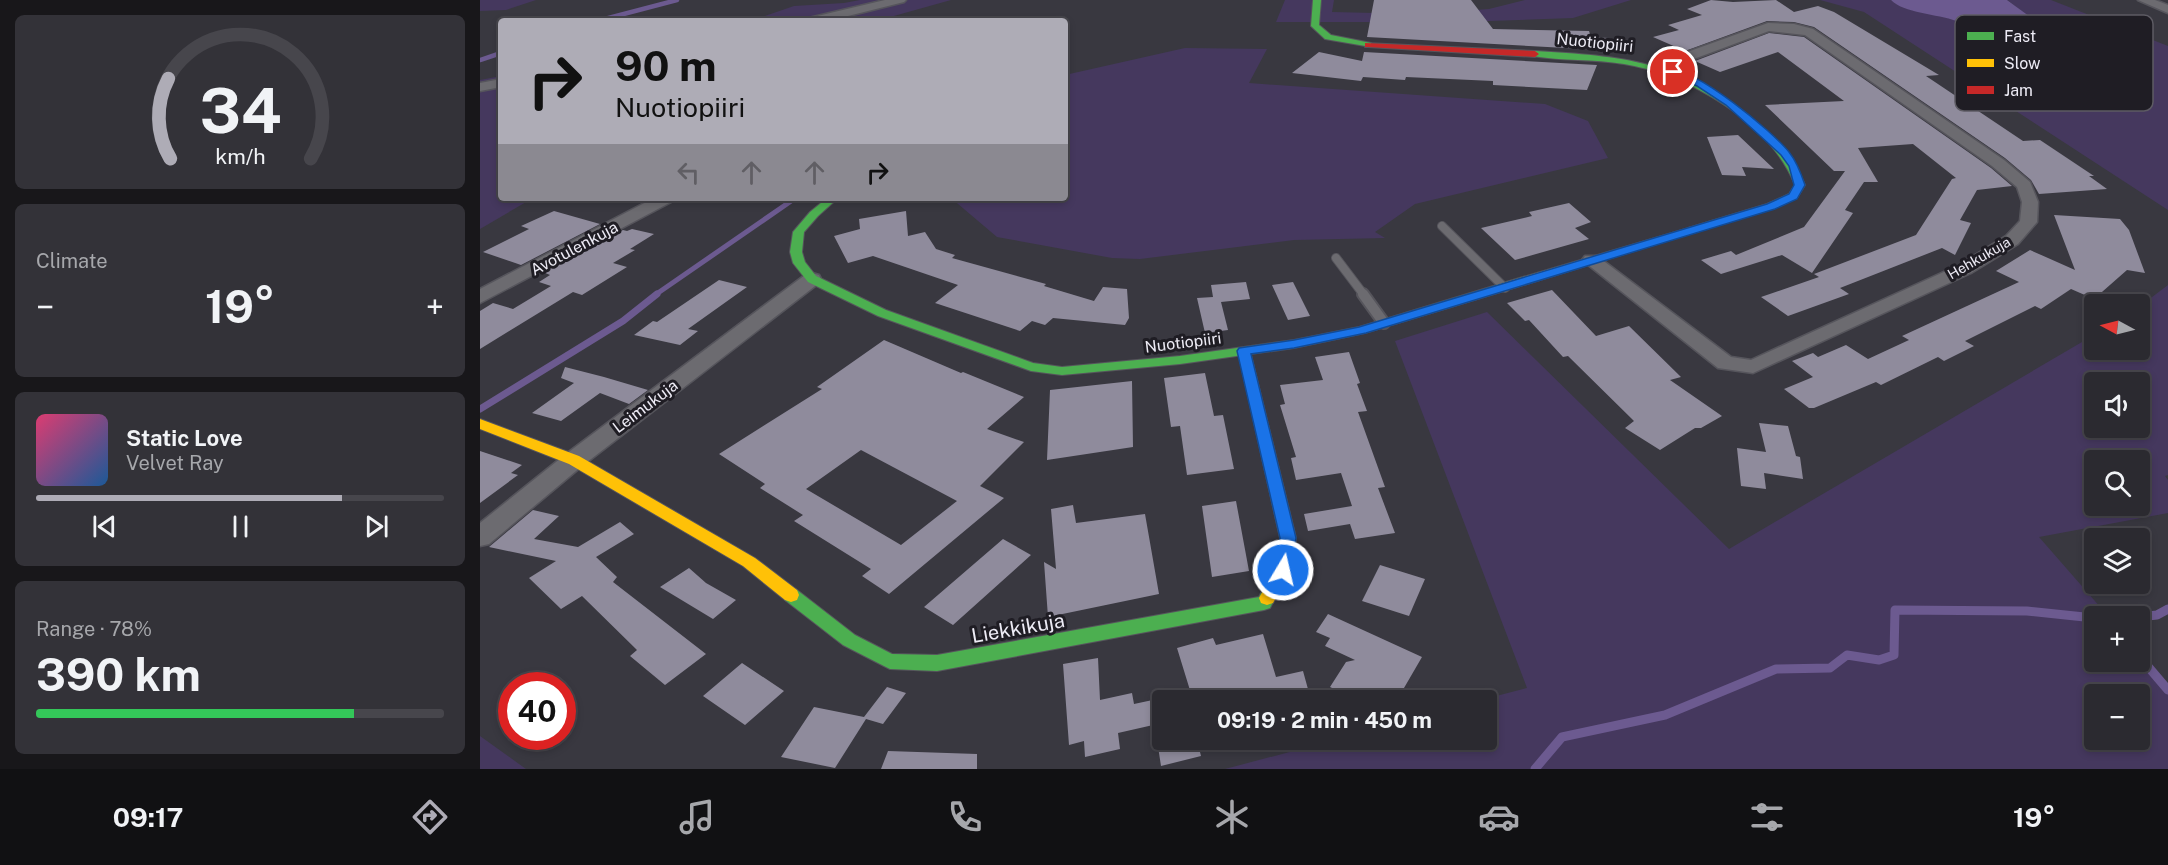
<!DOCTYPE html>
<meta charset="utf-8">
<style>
:root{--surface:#2b2a30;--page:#333238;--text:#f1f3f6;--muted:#a6a7ab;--line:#47464c;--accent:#aeacb6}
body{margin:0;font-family:"Public Sans",sans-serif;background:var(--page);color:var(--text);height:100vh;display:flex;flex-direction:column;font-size:22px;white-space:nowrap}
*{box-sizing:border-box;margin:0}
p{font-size:20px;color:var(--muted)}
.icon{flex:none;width:33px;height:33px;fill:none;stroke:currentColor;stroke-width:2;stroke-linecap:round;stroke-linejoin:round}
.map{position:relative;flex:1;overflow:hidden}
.drawer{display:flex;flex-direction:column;gap:15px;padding:15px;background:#18171a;width:480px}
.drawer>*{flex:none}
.hud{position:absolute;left:18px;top:18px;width:570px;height:183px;border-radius:6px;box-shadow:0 3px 9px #0003,0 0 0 2px var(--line);background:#aeacb6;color:#111;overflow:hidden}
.needle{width:39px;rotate:277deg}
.fabs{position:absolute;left:1604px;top:294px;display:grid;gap:12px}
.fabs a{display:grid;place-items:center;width:66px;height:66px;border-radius:6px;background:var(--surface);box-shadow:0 3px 9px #0003,0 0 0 2px var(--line);font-size:30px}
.speed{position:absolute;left:18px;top:672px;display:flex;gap:12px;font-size:30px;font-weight:700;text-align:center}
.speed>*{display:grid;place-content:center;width:78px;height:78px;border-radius:50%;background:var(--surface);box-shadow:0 3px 9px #0003,0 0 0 2px var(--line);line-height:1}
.speed .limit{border:9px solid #d22;background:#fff;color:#111}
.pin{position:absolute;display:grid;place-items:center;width:51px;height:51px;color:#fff;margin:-26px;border:3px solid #fff;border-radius:50%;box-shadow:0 2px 6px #0007}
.me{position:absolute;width:66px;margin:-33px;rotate:9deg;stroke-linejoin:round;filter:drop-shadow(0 0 4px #0008)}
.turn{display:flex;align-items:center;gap:21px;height:126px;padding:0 18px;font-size:27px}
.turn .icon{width:78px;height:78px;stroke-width:2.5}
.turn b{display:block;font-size:42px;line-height:51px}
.lanes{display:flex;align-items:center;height:57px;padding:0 18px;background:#0003;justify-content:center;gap:30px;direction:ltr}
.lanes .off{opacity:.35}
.big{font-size:45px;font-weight:700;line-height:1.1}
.drawer .widget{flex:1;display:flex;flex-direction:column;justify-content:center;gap:9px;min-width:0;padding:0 21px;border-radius:9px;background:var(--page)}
.drawer .dial{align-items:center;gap:0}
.dial svg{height:156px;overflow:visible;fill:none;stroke:var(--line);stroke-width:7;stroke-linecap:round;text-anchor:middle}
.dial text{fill:var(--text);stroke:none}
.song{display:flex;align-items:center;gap:18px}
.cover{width:72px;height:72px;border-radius:9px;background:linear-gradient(135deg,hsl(340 70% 55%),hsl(210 70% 35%))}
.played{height:6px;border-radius:3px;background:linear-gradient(90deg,var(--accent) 75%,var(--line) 75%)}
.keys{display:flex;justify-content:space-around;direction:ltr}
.heat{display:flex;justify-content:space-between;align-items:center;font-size:33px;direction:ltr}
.charge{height:9px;border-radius:4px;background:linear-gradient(90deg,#34c759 78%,var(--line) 0)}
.trip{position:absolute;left:672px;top:690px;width:345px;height:60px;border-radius:6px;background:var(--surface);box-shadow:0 3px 9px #0003,0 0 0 2px var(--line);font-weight:700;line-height:60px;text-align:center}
.dock{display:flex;height:96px;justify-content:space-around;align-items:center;background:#111113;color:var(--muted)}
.dock .icon{width:42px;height:42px}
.dock .current{color:var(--accent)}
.dock b{font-size:27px;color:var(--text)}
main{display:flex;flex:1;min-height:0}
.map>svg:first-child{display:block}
.green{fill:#45385e;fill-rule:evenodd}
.water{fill:#6c5a90}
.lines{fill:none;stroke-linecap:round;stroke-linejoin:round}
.stream-far3{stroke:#6c5a90;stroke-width:4.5}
.stream-far2{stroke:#6c5a90;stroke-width:5}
.stream-far1{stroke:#6c5a90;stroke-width:7}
.stream{stroke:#6c5a90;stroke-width:9}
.building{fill:#8f8b9c;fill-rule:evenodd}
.lane-far1-casing{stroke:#56555c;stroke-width:10}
.lane-casing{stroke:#56555c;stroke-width:14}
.street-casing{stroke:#56555c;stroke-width:3}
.fast-casing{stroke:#56555c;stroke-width:2}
.slow-casing{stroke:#56555c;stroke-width:2}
.jam-casing{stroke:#56555c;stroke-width:2}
.lane-far1{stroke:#6c6b70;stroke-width:8}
.lane{stroke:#6c6b70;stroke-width:10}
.street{fill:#6c6b70;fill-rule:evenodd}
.fast{fill:#4caf50;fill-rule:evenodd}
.slow{fill:#ffc107;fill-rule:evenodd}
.jam{fill:#c62828;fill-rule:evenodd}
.route{fill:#1a73e8;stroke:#114b97;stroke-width:1.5}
.labels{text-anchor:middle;stroke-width:6;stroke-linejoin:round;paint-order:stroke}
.far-street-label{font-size:14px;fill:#edebf5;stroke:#1f1d24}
.street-label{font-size:16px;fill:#edebf5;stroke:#1f1d24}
.near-street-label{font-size:20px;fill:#edebf5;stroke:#1f1d24}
.key{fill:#1f1d24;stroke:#5d5b63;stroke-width:1.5}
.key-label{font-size:16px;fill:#edebf5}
</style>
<main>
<section class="drawer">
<div class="widget dial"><svg viewBox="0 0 100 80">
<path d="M14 69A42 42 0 1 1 86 69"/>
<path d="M14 69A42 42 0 0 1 13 28" stroke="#aeacb6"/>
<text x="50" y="56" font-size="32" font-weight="700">34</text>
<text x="50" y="72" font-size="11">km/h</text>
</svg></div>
<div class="widget"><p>Climate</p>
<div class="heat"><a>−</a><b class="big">19°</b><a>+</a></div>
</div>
<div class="widget">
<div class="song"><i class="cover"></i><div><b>Static Love</b><p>Velvet Ray</p></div></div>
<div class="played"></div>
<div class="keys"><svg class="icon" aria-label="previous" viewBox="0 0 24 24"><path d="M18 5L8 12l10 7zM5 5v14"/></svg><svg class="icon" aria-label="pause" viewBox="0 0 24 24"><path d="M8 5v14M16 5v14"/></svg><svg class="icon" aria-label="next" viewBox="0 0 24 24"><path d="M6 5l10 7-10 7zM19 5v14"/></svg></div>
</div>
<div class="widget"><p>Range · 78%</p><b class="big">390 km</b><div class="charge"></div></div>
</section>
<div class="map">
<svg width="1688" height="769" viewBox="0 0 1688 769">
<rect width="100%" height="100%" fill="#393840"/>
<path class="green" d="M0,0H56L26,10L0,11Z
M380,0H471L396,21H270L314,6L364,3Z
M805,0H854L852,12L937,14L1009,9L1045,0H1151L1093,18L980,22H796Z
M1340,0H1411L1431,10L1457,14L1479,22L1581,40C1561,29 1546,14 1527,0H1571L1688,46V210L1384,12Z
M705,48L787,49L769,83L1065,104L1108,121L1128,158L935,204L895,232L905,238L814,240L660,259L632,258L517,237L471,198H585V75Z
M21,76V198H53L0,229V80Z
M1688,285V475L1685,476L1688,480V513L1559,537L1628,616H1614V662H1659V652L1688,686V769H745L855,740H1006V700H1001L1047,688L915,341L1007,312L1249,549L1614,335V350H1659V307ZM1659,382V428H1614V382ZM1659,460V506H1614V460ZM1659,694V740H1614V694Z
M0,736L46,769H0Z"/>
<path class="water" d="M1411,0H1527L1553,19L1560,29L1581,40L1594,54L1592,61C1550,74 1513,35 1476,21C1458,14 1423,13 1411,0Z"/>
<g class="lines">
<path class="stream-far3" d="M117,21L197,0
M0,60L21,53"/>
<path class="stream-far2" d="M175,295L314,199"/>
<path class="stream-far1" d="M0,409L143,321L177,294"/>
<path class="stream" d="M1659,617L1677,615L1688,609
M1659,656L1688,690
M1055,769L1082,737L1185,715L1296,669L1350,668L1367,655L1399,660L1414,655L1415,610L1547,611L1614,618"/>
</g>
<path class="building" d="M894,0H991L1013,29L1109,31L1111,37L1128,38L1123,50L887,37Z
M1231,0L1253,2L1296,0L1314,12L1338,6L1354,12L1459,75L1446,76L1543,141L1560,140L1614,176H1609L1627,189L1559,194L1551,180L1525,158L1334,27L1314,22L1287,21L1205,51L1173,37L1199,30L1188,25L1222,15L1207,9Z
M1289,33L1324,37L1511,168L1532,186L1497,190L1480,220L1491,223L1475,255L1462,248L1360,288L1369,294L1308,316L1281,297L1339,277L1334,274L1436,235L1472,179L1476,178L1433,144L1378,148L1398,182H1384L1365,210L1373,213L1332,273L1302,255L1241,274L1221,260L1251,251L1256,255L1324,227L1365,171H1354L1285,105L1364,101L1298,52L1240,72L1215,61Z
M839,52L882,61L884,52L1117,65L1107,90L1013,85V81L926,77L925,80L883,77L881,81L812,73Z
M1258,135L1294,169L1262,167L1266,176L1242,175L1227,137Z
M1089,203L1111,222L1095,228L1109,239L1035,260L1001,228L1052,216L1049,212Z
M74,211L120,224L41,265L3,252L49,229L41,226Z
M426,211L428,236L445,232L456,249L475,255L472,258L566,284L564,286L614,301L623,287L647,289L649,318L645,325L573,318L565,325L552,321L540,331L455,303L478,285L393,256L368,263L354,236L380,229L379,219Z
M1574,215L1640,219L1649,230L1665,273L1647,270L1614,299L1591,289L1561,309L1555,306L1485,341L1494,346L1464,361L1458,357L1401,385L1396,382L1334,408H1329L1304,389L1333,377L1312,361L1333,353L1338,357L1366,345L1388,359L1429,340L1422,336L1539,282L1516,271L1550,250L1595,270Z
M152,229L174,234L150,249L155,250L133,263L147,267L102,295L93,292L0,349V311L13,303L33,309L71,286L59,282L70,275L63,272L143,230L147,231Z
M239,280L267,287L208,329L218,331L200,345L154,335L173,321L177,322Z
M766,282L770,299L741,302L748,330L725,333L717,298L733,297L731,285Z
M813,282L830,316L808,320L792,285Z
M1072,290L1116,336L1149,326L1201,377L1190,380L1242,416L1221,428H1215L1180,450L1145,428L1154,421L1088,356L1083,357L1049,320L1045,321L1027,303Z
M404,340L481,373L483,372L544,397L507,429L544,442L500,486L524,498L409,594L382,576L391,569L314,521L323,515L280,488L285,484L239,454L342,389L337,387ZM381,450L477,501L421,545L326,489Z
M869,352L880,383L877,384L887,411L878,412L905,487L898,488L915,533L875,539L870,524L828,531L824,514L872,506L861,473L816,480L811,458L816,457L800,405L805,404L800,385L843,380L835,357Z
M85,367L124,377L168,390L149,404L120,393L81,421L52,413L94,383L81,378Z
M725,373L734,416L743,415L754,469L707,475L700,426L691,427L684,378Z
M652,381L653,447L567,460L570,390Z
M1279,423L1308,426L1316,456L1320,457L1323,479L1284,473L1286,489L1261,486L1257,448L1286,452Z
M0,451L42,465L31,473L38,475L0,503Z
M756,501L769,571L732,577L722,506Z
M593,505L596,523L665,514L679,594L568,617L564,562L576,569L571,509Z
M53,510L79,516L54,539L98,547L140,522L154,534L116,557L137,577L133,582L226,654L185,685L150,656L157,650L102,596L81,609L49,578L76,561L9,547Z
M523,539L551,555L473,625L444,607Z
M900,565L945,579L929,616L882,601Z
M209,568L226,583L256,600L233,619L180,587Z
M848,614L942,657L917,700L903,694L899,700H877L850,687L866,662L875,660L845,646L850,638L836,632Z
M783,634L796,677L823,671L831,700H713L697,648L733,638L736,645Z
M618,658L620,700L652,693L654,704L682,698V723L638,733L640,749L605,757L604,741L589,745L583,664Z
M262,663L304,691L265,725L223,696Z
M407,687L426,693L403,724L386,719L355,768L301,757L334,707L384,717Z
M677,740H717L721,756L681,766Z
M408,751L497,754V769H401Z"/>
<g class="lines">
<g class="lane-far1-casing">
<path id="lane-far1" d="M962,226L1025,288
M856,258L884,295"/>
</g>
<g class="lane-casing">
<path id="lane" d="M883,294L904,323"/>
</g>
<g class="street-casing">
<path id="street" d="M405,0H426L424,2L348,21H327L329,18Z
M1658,0H1675L1688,5V13Z
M1288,23L1314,24L1333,29L1524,160L1550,182L1558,202L1557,222L1538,244L1491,273L1273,373L1238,368L1102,260L1105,256H1117L1251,357L1271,360L1479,265L1526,236L1540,221L1542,202L1537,187L1512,166L1325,35L1289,31L1184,70H1174L1172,67L1174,64Z
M21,79V87L0,91V83Z
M174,198H195L193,201L0,303V289Z
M332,273L339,275L341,279L339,283L102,466L9,544L0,546V523L86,454L325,275Z"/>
</g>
<g class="fast-casing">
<path id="fast" d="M833,0H841L839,25L851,35L891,43V47L845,39L831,26Z
M1055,51C1142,56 1200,61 1271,118C1294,136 1314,157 1325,185L1317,198L1295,208L1216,232H1208V228L1287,204L1309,194L1315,185C1290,122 1208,74 1144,64C1114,59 1082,61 1052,56L1051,54Z
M347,198H358L338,216L324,232L322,252L325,262L336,276L406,310L553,363L582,367L700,356L814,340L879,327L1020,284L1026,288L1024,291L885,333L814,348L700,364L582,375L551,371L398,316L328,282L313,263L310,252L313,232L330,212Z
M311,588L317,590L375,635L412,654L457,655L779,597L781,593L787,591L793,593L795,598L790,608L784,610L457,671L410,669L404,666L363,645L305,600L303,595L305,590Z"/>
</g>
<g class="slow-casing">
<path id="slow" d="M1212,227L1218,230L1216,232L1024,291L1020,292L1014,288L1016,285Z
M764,347L770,351L816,538L811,570L793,603L787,605L781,603L779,598L795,569L800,538L758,351Z
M0,419L99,456L275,558L317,590L319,595L317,600L311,602L305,600L263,566L89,464L0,429Z"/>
</g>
<g class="jam-casing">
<path id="jam" d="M885,43L1055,51L1059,54L1055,57L888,47H885Z"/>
</g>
<use href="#lane-far1" class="lane-far1"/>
<use href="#lane" class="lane"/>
<use href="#street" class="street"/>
<use href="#fast" class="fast"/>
<use href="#slow" class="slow"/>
<use href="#jam" class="jam"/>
</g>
<path class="route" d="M1190,70C1216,68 1292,131 1309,152C1317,162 1321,173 1325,185L1317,199L1295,209L886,333L814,348L771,354L816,538L811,570L809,574L803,576L797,574L794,570L800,538L757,351L759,348L814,340L879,327L1287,204L1309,194L1314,185L1309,166L1301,155L1246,105L1217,86L1190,74Z"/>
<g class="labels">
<g class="far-street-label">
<text transform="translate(1499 258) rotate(-30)" y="5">Hehkukuja</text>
</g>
<g class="street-label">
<text transform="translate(1115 42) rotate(6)" y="6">Nuotiopiiri</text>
<text transform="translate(94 248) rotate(-28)" y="6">Avotulenkuja</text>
<text transform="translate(703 342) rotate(-7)" y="6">Nuotiopiiri</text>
<text transform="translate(165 406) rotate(-37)" y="6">Leimukuja</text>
</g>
<g class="near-street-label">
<text transform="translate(538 628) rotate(-10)" y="7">Liekkikuja</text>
</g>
</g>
<rect x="1475" y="15" width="198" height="96" rx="9" class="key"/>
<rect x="1487" y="32" width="27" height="8" fill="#4caf50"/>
<rect x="1487" y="59" width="27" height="8" fill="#ffc107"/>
<rect x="1487" y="86" width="27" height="8" fill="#c62828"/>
<g class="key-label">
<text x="1524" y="42">Fast</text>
<text x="1524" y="69">Slow</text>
<text x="1524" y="96">Jam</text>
</g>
</svg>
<div class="fabs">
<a><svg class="needle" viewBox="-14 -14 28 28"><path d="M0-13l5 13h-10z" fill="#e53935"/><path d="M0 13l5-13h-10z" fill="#a6a7ab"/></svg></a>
<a><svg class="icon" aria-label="sound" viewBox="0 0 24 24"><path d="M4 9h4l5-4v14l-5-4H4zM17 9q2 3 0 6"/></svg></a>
<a><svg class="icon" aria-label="search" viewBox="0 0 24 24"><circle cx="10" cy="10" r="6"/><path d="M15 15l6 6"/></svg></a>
<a><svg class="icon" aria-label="layers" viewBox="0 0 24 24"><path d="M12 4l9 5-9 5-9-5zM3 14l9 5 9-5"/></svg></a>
<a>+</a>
<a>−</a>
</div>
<div class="speed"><div class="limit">40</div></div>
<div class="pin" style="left:1193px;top:72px;background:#d93025"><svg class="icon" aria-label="arrive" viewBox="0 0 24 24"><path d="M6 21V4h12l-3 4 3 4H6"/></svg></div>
<svg class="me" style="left:803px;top:570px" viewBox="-20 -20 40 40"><circle r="17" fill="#1a73e8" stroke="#fff" stroke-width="3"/><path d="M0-11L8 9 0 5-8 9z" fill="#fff"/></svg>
<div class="trip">09:19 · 2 min · 450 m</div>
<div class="hud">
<div class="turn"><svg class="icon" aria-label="right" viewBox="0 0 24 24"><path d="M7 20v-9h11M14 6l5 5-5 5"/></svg><div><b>90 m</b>Nuotiopiiri</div></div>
<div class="lanes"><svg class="icon off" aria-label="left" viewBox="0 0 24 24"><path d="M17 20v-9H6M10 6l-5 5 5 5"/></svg><svg class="icon off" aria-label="ahead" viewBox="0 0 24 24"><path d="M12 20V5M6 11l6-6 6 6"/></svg><svg class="icon off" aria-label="ahead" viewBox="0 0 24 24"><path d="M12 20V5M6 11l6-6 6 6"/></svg><svg class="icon" aria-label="right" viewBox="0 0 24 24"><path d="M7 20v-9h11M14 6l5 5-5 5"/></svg></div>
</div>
</div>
</main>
<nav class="dock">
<b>09:17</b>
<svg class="icon current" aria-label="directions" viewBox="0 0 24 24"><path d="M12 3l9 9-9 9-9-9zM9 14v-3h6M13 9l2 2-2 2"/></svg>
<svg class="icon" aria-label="music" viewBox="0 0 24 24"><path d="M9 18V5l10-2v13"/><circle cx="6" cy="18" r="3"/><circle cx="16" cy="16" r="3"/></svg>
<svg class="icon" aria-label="phone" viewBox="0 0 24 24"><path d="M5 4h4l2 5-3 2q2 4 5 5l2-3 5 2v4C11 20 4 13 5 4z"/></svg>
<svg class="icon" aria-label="climate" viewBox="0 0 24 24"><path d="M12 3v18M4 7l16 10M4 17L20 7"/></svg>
<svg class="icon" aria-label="car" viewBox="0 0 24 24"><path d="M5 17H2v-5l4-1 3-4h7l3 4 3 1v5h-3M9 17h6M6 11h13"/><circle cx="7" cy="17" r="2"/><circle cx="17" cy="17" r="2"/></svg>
<svg class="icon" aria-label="filters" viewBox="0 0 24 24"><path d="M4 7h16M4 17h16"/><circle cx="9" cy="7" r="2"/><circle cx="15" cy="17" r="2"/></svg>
<b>19°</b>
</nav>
